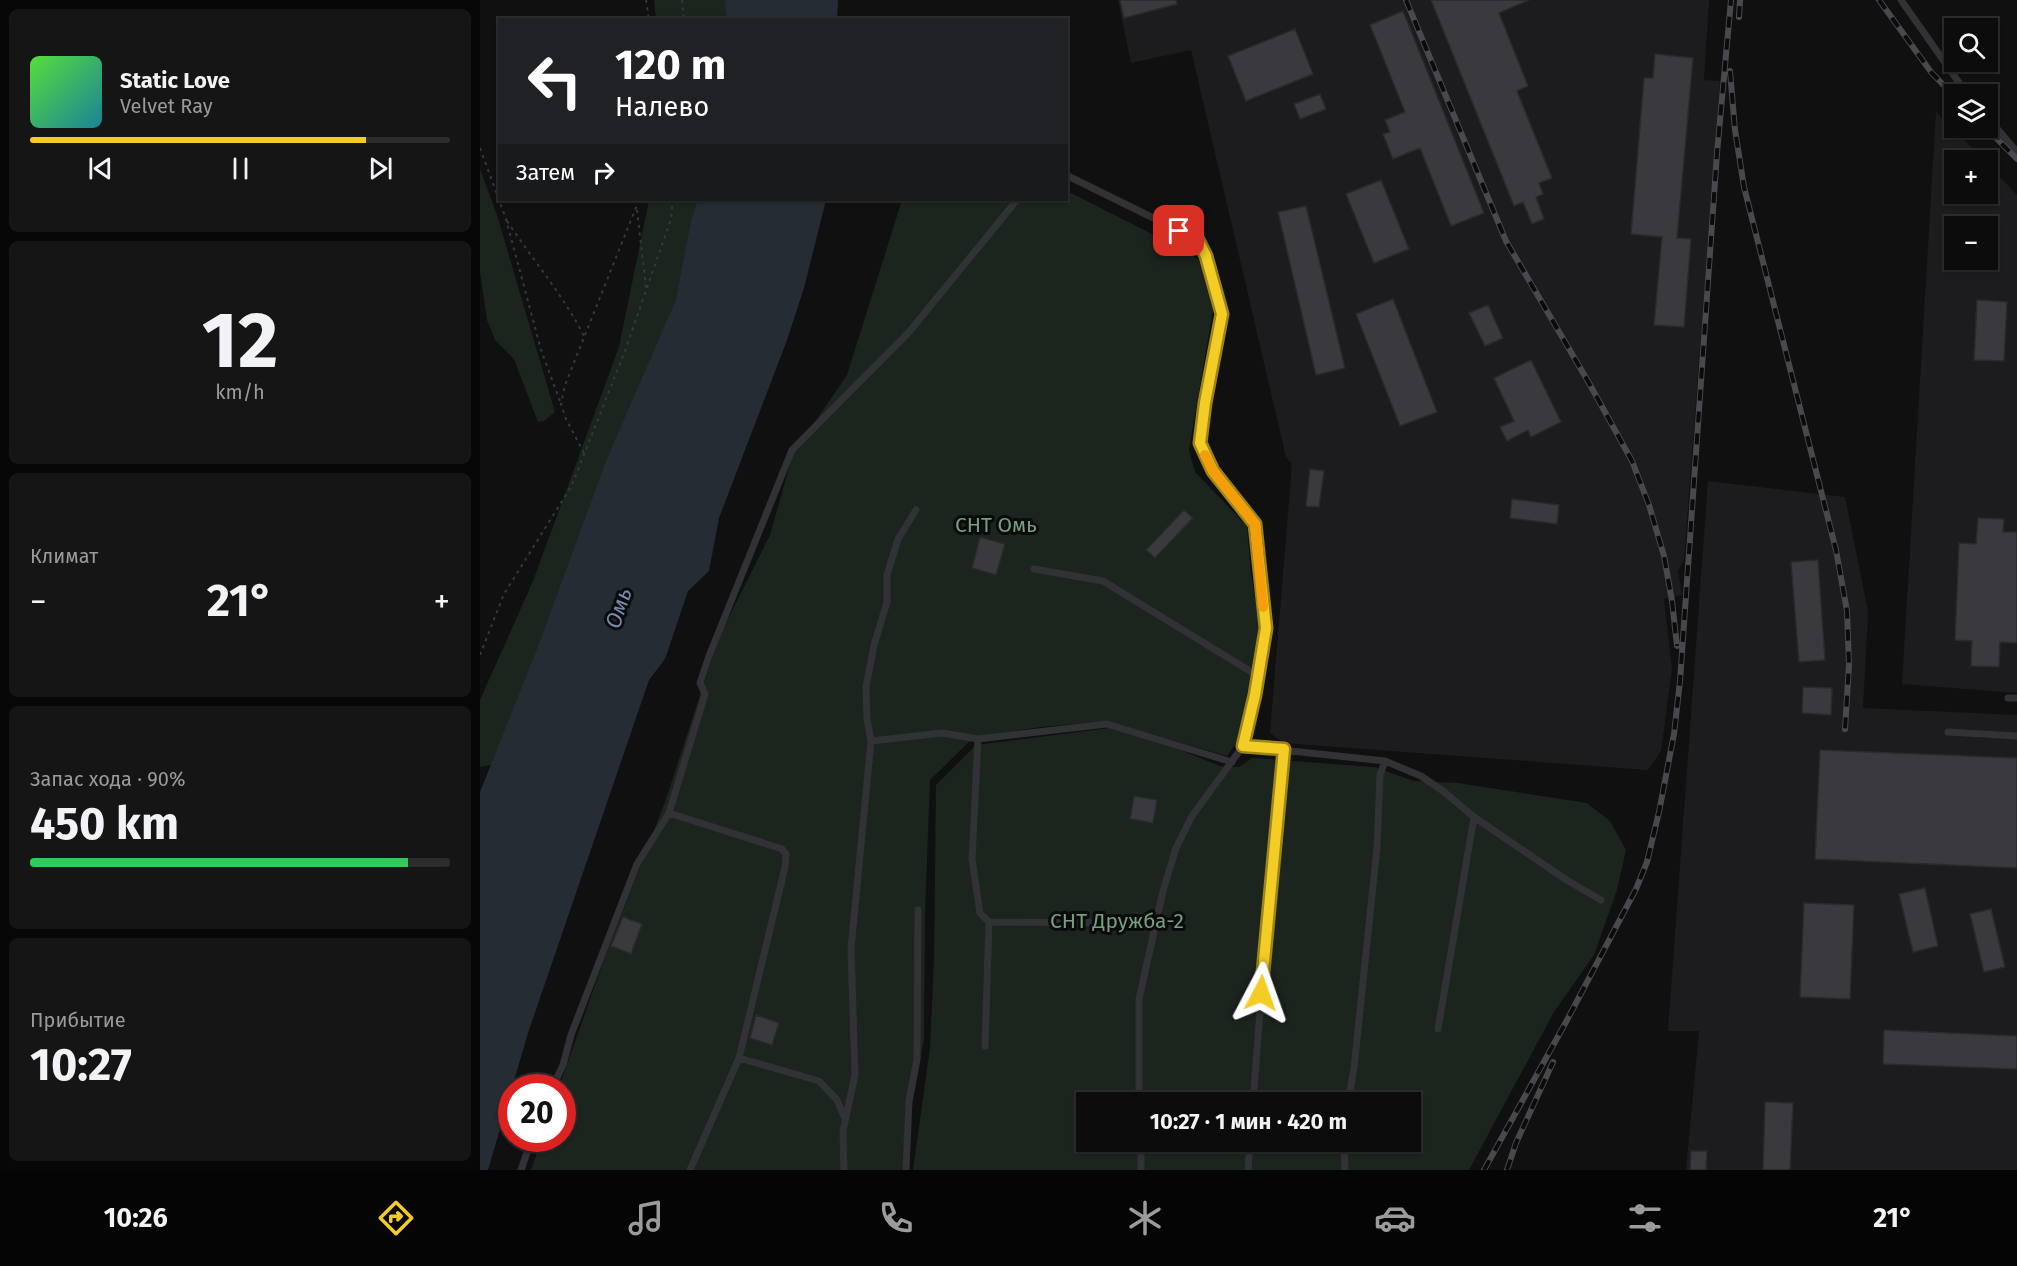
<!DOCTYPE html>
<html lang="ru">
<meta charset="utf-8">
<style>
:root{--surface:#0c0c0d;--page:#151516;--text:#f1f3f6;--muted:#9a9b9d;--line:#2c2c2e;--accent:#f3cc26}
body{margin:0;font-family:"Fira Sans",sans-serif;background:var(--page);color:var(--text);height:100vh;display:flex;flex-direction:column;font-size:22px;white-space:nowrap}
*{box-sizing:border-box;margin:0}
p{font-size:20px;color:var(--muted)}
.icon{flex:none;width:33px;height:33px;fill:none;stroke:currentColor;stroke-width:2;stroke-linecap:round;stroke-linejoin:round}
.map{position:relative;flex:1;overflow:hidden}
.drawer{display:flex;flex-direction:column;gap:9px;padding:9px;background:#070707;width:480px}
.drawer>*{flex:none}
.top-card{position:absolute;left:18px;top:18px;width:570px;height:183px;border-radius:0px;box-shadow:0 2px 4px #0004,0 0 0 2px var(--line);background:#202124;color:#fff;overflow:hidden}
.controls{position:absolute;left:1464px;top:18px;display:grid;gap:12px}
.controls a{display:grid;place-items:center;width:54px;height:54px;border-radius:0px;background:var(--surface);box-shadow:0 2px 4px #0004,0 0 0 2px var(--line);font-size:30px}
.speed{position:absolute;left:18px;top:1074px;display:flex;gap:12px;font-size:30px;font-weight:700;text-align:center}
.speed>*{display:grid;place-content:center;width:78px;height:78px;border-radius:50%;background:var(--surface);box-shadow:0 2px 4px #0004,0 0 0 2px var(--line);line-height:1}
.speed .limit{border:9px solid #d22;background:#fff;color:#111}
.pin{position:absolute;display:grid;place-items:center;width:51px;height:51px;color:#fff;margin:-26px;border-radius:12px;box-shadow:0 3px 9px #0006}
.me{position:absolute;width:66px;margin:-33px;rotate:4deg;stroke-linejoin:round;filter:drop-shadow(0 0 4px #0008)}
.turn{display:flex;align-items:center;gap:21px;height:126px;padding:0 18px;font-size:27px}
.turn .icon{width:78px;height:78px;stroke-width:2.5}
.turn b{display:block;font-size:42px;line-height:51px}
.then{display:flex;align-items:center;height:57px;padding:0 18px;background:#0003;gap:12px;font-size:22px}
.big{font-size:45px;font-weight:700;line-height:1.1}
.drawer .widget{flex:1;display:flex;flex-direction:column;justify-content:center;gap:9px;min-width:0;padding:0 21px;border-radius:9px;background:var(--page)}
.drawer .dial{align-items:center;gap:0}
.dial b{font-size:78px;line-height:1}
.song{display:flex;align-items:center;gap:18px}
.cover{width:72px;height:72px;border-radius:9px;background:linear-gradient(135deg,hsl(110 70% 55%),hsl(190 70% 35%))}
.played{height:6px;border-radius:3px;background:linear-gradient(90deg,var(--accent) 80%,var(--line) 80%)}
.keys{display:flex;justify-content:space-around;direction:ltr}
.heat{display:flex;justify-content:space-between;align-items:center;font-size:33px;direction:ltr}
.charge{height:9px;border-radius:4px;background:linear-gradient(90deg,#34c759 90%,var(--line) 0)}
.trip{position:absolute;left:596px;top:1092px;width:345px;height:60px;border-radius:0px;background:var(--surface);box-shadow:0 2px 4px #0004,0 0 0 2px var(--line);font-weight:700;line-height:60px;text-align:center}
.tabs{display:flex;height:96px;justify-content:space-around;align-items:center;background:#050505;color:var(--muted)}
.tabs .icon{width:42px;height:42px}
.tabs .selected{color:var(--accent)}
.tabs b{font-size:27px;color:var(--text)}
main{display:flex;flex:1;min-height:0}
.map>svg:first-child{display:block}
.built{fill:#1c1c1e;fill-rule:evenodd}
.green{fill:#1c241e;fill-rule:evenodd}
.water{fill:#262c34}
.building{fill:#3a3a3e;stroke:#2a2a2d;stroke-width:1.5}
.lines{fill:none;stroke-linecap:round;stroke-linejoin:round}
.path{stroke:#37383d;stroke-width:2;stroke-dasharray:3 4.5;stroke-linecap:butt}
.lane{stroke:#313136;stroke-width:7}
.rail-casing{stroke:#48484f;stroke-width:6}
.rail{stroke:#0b0b0c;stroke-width:4;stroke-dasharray:11;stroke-linecap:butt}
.route-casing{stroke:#9e8519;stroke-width:15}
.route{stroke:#f3cc26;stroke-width:10}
.slow{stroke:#f59e0b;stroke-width:10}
.labels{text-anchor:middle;stroke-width:6;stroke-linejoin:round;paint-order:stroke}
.park-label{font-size:21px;fill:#779e7f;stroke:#0b0b0c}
.water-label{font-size:22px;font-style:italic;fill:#768caf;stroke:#0b0b0c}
</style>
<main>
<section class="drawer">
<div class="widget">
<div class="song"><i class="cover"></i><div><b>Static Love</b><p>Velvet Ray</p></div></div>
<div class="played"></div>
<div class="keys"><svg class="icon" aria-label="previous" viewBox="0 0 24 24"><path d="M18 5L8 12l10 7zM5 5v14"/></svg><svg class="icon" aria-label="pause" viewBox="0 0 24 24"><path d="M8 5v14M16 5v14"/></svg><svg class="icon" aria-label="next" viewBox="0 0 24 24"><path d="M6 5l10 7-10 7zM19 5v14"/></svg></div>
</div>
<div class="widget dial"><b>12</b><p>km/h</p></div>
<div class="widget"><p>Климат</p>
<div class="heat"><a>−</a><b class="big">21°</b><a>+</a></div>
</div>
<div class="widget"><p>Запас хода · 90%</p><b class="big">450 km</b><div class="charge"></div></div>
<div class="widget"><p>Прибытие</p><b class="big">10:27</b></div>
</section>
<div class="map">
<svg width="1537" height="1170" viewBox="0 0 1537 1170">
<rect width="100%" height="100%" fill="#101011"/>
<path class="built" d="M638,0H1229L1224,80L1240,81L1204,560L1198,571L1202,595L1184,599L1192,669L1181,751L1168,770L804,743L790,733L812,464L806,457L711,50L651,63Z
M1456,112L1504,160H1474V194H1508V164L1537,195V693L1422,684ZM1474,226H1508V260H1474Z
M1228,481L1365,497L1388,611L1383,708L1537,715V1170H1206L1219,1031H1188Z"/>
<path class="green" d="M174,0H256V19H176Z
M0,169L17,215L75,412L64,421L58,422L34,359L15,340L7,320L0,272Z
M587,191L688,242L719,260L733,310L709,450L715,472L767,526L771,574L780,628L770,689L756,743L747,756L627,721L561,727L494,737L450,780L445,913L444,1039L432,1105L424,1170H51L62,1139L82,1138V1088L79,1087L125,957L185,802L239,637L290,535L313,454L367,375L422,200H586Z
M169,200H231L215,270L22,763L0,767V700L53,581L139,347Z
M630,728L678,741L740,766L759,767L772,758L894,767L934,781L978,783L1107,803L1130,821L1146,850L1137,890L1114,955L1074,1012L989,1170H433L450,1048L454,960L456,785L496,745ZM606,1102H930V1142H606Z"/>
<path class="water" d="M245,0H358L357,19H247Z
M218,200H346L324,288L307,340L239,518L229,571L208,591L185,659L169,680L48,1033L8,1170H0V792L59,644L126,461L196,300L211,221Z"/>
<path class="building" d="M640,0H696L697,4L644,18Z
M951,0H1049L1019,13L1048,86L1037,91L1072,178L1059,183L1063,194L1056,197L1064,219L1052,224L1043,202L1034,206Z
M923,11L1004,213L971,226L940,148L913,159L903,134L910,132L905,120L925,112L890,25Z
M815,29L833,74L766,101L748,56Z
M1175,54L1213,58L1197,238L1211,239L1204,327L1174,325L1182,237L1151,234L1164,78H1173Z
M840,94L846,109L820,119L814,104Z
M901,180L929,249L894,263L866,194Z
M826,206L865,368L836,375L798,212Z
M913,299L957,412L920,426L876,314Z
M1497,300L1527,302L1524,361L1494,360Z
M1008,305L1023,338L1005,346L989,313Z
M1051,360L1081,422L1051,437L1048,430L1027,441L1020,427L1034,421L1014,378Z
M830,469L844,471L839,507L826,506Z
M1032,499L1079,505L1077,524L1030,518Z
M704,510L713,518L675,558L666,550Z
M1498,518L1524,519L1523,532H1537V643L1520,642L1519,667L1491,666L1492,641L1475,640L1479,543L1496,544Z
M500,537L525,544L516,575L492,568Z
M1338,560L1345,660L1319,662L1311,562Z
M1323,687L1352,688L1351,715L1322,713Z
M1340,750L1537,758V868L1335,859Z
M654,796L677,800L673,823L650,819Z
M1445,888L1458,946L1433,952L1419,894Z
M1324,903L1374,905L1370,999L1320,997Z
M1511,909L1525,967L1504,972L1490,914Z
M143,917L162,924L151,954L131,946Z
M276,1015L299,1023L292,1045L270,1038Z
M1404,1030L1537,1036V1069L1403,1064Z
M1285,1102L1313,1103L1310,1170H1283Z
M1211,1151H1227L1226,1170H1210Z"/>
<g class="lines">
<path class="path" d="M166,0L169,20
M202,0L204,20
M0,148L26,219L61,350L80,401
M157,210L166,288
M27,221C53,260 83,295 104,336
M104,453L86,419L81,404L85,385L159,200
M0,655L24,594L92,485L145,351L191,219L193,200"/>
<path class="lane" d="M1421,0L1487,94
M1508,118L1537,152
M586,175L718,240L726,256L742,314L725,403L720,443L733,471L775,524L786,628L775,695L763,746L712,816L696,848L683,891L659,999V1102
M554,569L623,581L778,676
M1528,698H1537
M1468,732L1537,736
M498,739L492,859L500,913L509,922L676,923
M391,741L462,733L498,739L627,724L752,762
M763,746L905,761L941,776L963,791L994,817L1085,879L1121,900
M958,1029L994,817
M505,1046L509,922
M259,1058L339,1081L357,1100L365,1119
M72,1088L83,1065L91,1035L157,864L189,813
M773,1102L783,972L804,749
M868,1102L874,1068L897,848L900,775L905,761
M661,1142V1170
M864,1142L865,1170
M41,1170L52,1138
M210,1170L259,1058L305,867L306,854L302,849L189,813L225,694L220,683L229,656L312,450L429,332L537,200
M364,1170L363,1131L375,1075L371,949L391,741L387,719L386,687L394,645L407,602V575L418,539L436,510
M426,1170L429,1101L437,1059L438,910
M768,1170L770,1142"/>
<g class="rail-casing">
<path id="rail" d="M926,0L1026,241L1109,383L1152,461L1169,505L1184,556L1192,601L1197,646
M1399,0L1451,72L1474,96
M1259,17L1260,0
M1250,71L1255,130L1264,187L1356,550L1367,611L1369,665L1365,729
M1506,128L1537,159
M1004,1170L1086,1022L1156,889L1167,862L1179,812L1194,734L1200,681L1237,153L1251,0
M1027,1170L1036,1143L1073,1062"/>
</g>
<use href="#rail" class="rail"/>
</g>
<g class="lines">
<g class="route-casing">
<path id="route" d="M699,231L718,240L726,256L742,314L725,403L720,443L733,471L775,524L786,628L775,695L763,746L804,749L781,993"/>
</g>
<use href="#route" class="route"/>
<path class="slow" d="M725,455L733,471L775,524L783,607"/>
</g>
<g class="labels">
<g class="park-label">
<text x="516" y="532">СНТ Омь</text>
<text x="637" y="928">СНТ Дружба-2</text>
</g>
<g class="water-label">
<text transform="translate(138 608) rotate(-71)" y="8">Омь</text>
</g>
</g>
</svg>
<div class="controls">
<a><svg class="icon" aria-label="search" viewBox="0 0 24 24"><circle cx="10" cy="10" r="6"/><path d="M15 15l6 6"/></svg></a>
<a><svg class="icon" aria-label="layers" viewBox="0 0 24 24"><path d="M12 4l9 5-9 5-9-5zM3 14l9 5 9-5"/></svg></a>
<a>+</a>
<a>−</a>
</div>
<div class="speed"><div class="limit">20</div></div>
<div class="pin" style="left:699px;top:231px;background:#d93025"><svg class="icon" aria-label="arrive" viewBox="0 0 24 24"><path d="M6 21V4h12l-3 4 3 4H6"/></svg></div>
<svg class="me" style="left:781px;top:993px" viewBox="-20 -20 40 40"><path d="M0-17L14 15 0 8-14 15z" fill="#f3cc26" stroke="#fff" stroke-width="4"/></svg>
<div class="trip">10:27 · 1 мин · 420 m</div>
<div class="top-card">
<div class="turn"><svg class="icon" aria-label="left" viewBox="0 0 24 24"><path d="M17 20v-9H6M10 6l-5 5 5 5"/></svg><div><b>120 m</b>Налево</div></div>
<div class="then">Затем<svg class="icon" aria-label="right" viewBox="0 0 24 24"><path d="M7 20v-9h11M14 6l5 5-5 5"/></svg></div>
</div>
</div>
</main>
<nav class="tabs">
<b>10:26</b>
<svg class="icon selected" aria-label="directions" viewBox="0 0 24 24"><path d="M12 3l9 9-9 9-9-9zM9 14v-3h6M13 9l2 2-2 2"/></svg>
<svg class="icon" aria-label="music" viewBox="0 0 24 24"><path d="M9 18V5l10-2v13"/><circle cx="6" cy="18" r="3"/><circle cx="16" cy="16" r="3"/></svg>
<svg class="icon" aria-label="phone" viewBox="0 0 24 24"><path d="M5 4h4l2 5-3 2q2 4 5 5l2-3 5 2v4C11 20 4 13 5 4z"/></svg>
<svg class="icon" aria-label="climate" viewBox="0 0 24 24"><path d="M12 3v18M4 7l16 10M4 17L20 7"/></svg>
<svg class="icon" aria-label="car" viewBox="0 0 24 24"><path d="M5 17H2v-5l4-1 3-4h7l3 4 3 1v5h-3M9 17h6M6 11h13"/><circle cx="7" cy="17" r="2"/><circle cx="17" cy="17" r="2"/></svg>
<svg class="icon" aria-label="filters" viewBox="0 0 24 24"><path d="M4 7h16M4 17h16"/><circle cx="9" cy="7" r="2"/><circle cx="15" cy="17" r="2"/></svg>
<b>21°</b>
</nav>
